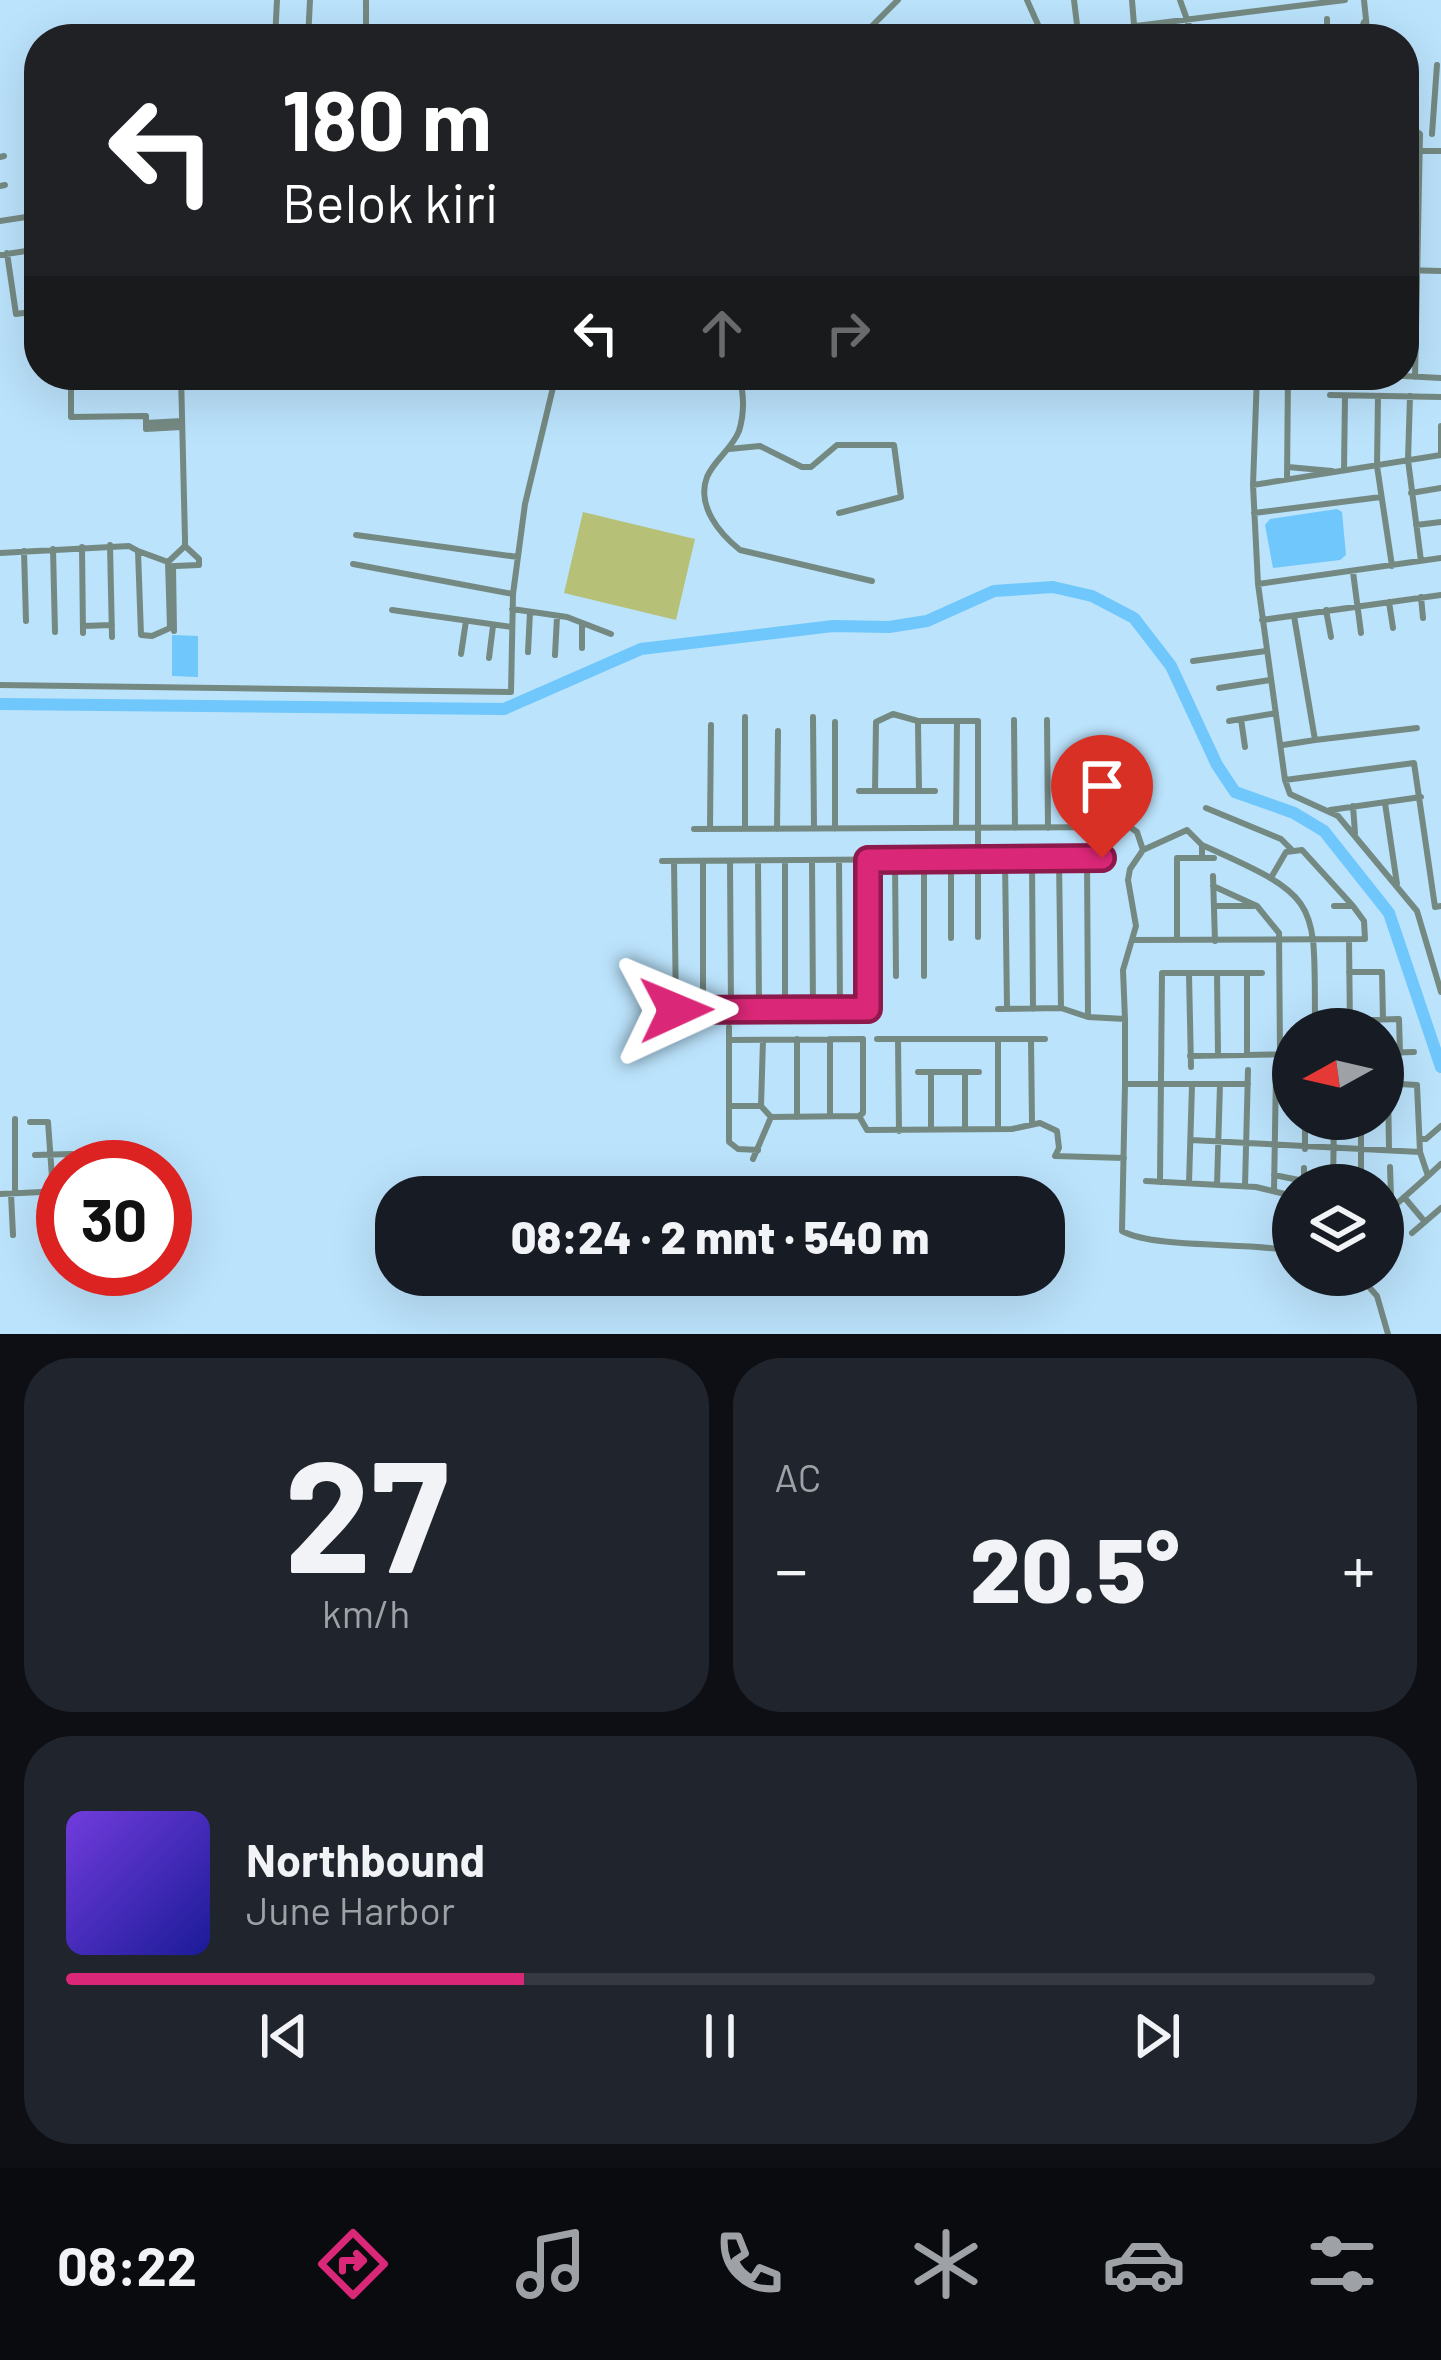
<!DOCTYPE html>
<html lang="id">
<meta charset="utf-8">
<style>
:root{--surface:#171b24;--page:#20242c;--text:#f1f3f6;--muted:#9ea1a6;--line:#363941;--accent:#db2777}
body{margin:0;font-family:Barlow,sans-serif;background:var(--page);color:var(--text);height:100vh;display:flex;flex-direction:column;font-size:45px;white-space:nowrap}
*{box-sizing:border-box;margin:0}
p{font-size:39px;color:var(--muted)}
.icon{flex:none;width:66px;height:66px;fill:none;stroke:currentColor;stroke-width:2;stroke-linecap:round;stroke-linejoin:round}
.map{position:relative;height:1334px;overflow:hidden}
.side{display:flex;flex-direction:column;gap:24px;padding:24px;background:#0d0f14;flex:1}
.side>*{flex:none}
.hud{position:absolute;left:24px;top:24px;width:1395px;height:366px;border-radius:48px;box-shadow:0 12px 48px #0002;background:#202124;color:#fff;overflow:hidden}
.needle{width:78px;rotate:262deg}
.fabs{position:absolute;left:1272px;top:1008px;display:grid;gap:24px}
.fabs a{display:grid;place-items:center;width:132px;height:132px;border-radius:50%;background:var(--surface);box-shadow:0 12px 48px #0002;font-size:60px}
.speed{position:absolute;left:36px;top:1140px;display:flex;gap:24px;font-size:60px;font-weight:700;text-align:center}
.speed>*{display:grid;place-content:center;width:156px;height:156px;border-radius:50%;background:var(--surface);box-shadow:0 12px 48px #0002;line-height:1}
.speed .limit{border:18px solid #d22;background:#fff;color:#111}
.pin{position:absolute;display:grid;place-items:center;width:102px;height:102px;color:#fff;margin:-123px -51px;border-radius:50% 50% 50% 0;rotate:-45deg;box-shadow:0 0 12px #0007}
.pin .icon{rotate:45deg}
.me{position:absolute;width:132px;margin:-66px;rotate:89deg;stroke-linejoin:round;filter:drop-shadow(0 0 9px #0008)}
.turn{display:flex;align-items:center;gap:42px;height:252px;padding:0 60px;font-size:54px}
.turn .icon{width:156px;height:156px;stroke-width:2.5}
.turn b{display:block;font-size:84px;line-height:102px}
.lanes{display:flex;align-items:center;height:114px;padding:0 60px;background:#0003;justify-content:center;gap:60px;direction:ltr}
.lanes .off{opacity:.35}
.big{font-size:90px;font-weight:800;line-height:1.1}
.side .card{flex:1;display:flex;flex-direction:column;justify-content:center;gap:18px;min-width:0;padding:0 42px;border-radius:48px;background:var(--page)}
.side .dial{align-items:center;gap:0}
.dial b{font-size:156px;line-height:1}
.song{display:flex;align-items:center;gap:36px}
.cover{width:144px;height:144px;border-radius:18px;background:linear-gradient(135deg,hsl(260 70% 55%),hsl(240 70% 35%))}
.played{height:12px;border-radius:6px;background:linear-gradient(90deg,var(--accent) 35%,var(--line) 35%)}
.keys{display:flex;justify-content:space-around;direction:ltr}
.heat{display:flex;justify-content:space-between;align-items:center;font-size:66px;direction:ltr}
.side .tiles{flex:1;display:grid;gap:24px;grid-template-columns:1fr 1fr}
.card:last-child{grid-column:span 2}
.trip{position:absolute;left:375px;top:1176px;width:690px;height:120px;border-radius:48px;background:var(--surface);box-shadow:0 12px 48px #0002;font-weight:800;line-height:120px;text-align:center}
.tab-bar{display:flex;height:192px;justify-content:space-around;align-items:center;background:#090b0e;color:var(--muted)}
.tab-bar .icon{width:84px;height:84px}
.tab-bar .active{color:var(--accent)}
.tab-bar b{font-size:54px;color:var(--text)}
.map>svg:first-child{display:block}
.green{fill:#b6c177}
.water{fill:#6fc7fb}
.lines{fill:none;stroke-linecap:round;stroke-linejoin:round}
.river{stroke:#6fc7fb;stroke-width:12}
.minor{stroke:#758983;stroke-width:6}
.route-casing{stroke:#8e194d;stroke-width:30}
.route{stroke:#db2777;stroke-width:21}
</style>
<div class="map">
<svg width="1441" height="1334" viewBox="0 0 1441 1334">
<rect width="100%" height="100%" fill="#bbe3fc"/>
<path class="green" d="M583,512L695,539L676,620L564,593Z"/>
<path class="water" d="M1337,509L1342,512L1346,555L1340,560L1273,568L1265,525L1270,519Z
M172,635L198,636V677L172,676Z"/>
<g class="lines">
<path class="river" d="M0,704L504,709L641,649L833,626L889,627L927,621L994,591L1053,587L1092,596L1134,618L1171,666L1217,765L1235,792L1294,813L1324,831L1389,913L1441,1067"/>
<path class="minor" d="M1027,0L1043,36
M1074,0L1078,33
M1132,0L1134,25
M1180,0L1194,39
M1364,0L1368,39
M1327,19V39
M275,39L277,0
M308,39L310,0
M366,39V0
M859,39L898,0
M1031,39L1345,0
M1244,39H1256
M1358,39L1364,22
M1404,122L1420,134L1415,377
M1432,134L1437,65
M1421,151H1441
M0,157L4,156
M0,186L5,185
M0,221L39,215
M7,253L16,314L39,311
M0,255L39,249
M1404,270L1441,271
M739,375C744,394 745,412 739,431C732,449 714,460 707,477C696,506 720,534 740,550L872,581
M1257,375L1253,485L1258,584L1285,780L1414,763L1435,907L1441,906
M1385,375L1441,378
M145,382L71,383V417L146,416V429L181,427
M496,382L497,375
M520,387L522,375
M1330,395L1441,397
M1378,396L1377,466L1392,566
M1410,396L1408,460L1421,561
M146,423L182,421
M729,449L760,446L802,467H811L837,445H894L901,497L839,513
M1441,455V426
M1288,467L1332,471
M1344,470L1345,396
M1287,479L1288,375
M1253,485L1441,455
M1411,493L1441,488
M1254,513L1381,497
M1416,525L1441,522
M356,535L518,557
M110,545L112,637
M82,547L83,633
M53,549L55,632
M24,551L26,621
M138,551L168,562
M0,553L129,546L138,551L141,635L152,636L170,628L168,562L185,546V539L181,375
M353,564L513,594
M173,566L174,631
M175,566L199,565V559L185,546
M1353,572L1361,633
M1258,584L1441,558
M1421,597L1423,618
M1389,602L1393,628
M512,609L567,617L611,634
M392,610L512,627
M1326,610L1331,637
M1294,616L1315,740L1417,728
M1262,620L1441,595
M83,626L112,625
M582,648V623
M528,652L530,612
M461,654L466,621
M555,655L557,617
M489,658L493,626
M1193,661L1266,651
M0,685L511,692L513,594L525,504L556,375
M1219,688L1270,680
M813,717L814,827
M1241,719L1245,747
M1014,720L1015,828
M1047,720L1048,828
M1229,721L1276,713
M835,722V829
M918,723L919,791
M1283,745L1315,740
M1285,780L1290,794L1338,816L1417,911L1441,992
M859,791H935
M875,791L876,722L893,714L918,721H978V937
M1385,803L1397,884
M1353,806L1355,833
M1206,808L1281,839L1291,849
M1330,810L1421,797
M1082,826L1083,763
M745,827V717
M956,828L957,721
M694,829L1130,827L1137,832L1143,850L1130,869L1128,880L1136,926L1123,970L1125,1019
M710,829L711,725
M777,829L778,731
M1202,845C1324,899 1314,900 1315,1029
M1143,850L1187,830L1202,845V858
M1005,859L1007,1008
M1032,859L1033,1009
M1059,859L1061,1008
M1087,859L1088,1017
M839,860L840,1009
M895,860L896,976
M662,861L1102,858
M674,861L676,1010
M730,861L731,1010
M758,861L759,1010
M785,861V1010
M812,861L813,1009
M1213,876L1215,941
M1272,876L1286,852L1302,850L1353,906
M1213,886L1257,906L1279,933L1280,1054
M1214,906H1253
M951,938V859
M1349,939L1350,1029
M1133,940L1365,939L1364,921L1353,906H1334
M1177,940V858H1214
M1349,972H1382L1383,1019
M1217,973L1218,1054
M1189,974L1191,1067
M1247,974V1054
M924,976V859
M867,1009L868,860
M998,1009L1061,1008L1088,1017L1125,1019V1084H1248
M665,1010L880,1009
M703,1010V861
M1367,1020L1399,1019L1400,1053
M729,1027V1142L738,1149L758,1150
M797,1039V1117
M830,1039V1116
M877,1039H1045
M898,1039L899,1131
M1031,1039L1032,1124
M729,1040L863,1039V1113L859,1116L867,1130L1012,1129L1040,1123L1057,1131L1059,1148L1055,1156L1124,1158
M998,1040V1126
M1383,1053L1414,1052
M1190,1056L1293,1054
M918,1072H979
M931,1072V1128
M965,1072V1127
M1383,1083L1417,1085L1420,1152
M1388,1083L1389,1150
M1125,1084L1122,1231C1155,1249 1248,1242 1293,1251
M1276,1084H1293
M729,1106H761L771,1117L859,1116
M761,1106L763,1040
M15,1119V1193
M1305,1119V1149
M30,1122H48L53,1191
M1420,1139H1426L1441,1126
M1191,1140L1420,1152L1428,1176L1392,1208L1383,1239
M35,1155L72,1154
M753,1159L771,1117
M1304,1168V1185
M1274,1175L1304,1181
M1428,1176L1441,1164
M1146,1181L1256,1187L1293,1196
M1160,1182L1162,973H1262
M1189,1183L1192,1085
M1217,1185L1220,1084
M1333,1185L1334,1119
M1361,1185V1119
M1245,1186L1248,1070
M1274,1191L1276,1072
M0,1194L63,1191
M11,1194L13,1235
M1404,1197L1425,1222
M1383,1200L1391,1196L1390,1167
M1412,1233L1441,1208
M1363,1275L1361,1278L1377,1296L1388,1334"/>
</g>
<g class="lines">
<g class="route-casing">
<path id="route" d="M676,1010L868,1009V860L1102,858"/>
</g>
<use href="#route" class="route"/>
</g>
</svg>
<div class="fabs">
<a><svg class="needle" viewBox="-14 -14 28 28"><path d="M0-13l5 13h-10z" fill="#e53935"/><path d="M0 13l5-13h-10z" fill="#9ea1a6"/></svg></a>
<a><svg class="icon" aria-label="layers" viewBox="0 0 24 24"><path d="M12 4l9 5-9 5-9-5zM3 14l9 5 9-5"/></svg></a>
</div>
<div class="speed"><div class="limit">30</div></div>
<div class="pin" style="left:1102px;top:858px;background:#d93025"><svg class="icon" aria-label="arrive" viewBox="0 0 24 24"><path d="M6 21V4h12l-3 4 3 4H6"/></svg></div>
<svg class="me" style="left:676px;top:1010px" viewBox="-20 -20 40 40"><path d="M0-17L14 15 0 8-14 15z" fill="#db2777" stroke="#fff" stroke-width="4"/></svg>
<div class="trip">08:24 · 2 mnt · 540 m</div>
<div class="hud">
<div class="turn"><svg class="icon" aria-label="left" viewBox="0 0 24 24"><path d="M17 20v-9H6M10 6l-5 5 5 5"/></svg><div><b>180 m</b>Belok kiri</div></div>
<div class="lanes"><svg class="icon" aria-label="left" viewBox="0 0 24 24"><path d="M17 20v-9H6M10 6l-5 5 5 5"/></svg><svg class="icon off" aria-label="ahead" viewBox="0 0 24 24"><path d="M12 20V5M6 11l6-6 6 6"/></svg><svg class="icon off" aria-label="right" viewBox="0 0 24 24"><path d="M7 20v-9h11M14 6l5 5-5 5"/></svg></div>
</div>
</div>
<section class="side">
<div class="tiles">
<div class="card dial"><b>27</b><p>km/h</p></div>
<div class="card"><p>AC</p>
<div class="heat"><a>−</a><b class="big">20.5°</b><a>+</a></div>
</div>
<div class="card">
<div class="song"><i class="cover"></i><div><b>Northbound</b><p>June Harbor</p></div></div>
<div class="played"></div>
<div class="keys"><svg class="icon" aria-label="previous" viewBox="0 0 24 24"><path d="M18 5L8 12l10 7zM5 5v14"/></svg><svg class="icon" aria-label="pause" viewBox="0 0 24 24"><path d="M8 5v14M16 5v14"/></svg><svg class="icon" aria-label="next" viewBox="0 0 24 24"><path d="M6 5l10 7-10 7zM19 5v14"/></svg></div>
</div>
</div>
</section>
<nav class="tab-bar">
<b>08:22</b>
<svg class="icon active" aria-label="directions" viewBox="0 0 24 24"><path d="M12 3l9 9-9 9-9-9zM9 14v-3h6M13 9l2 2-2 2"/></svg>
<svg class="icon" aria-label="music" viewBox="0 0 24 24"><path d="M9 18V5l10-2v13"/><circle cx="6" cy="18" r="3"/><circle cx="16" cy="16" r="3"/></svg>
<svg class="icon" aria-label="phone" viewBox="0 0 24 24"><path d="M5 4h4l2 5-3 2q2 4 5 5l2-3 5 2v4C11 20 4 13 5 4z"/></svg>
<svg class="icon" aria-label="climate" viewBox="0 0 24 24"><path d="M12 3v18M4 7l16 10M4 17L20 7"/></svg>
<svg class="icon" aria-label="car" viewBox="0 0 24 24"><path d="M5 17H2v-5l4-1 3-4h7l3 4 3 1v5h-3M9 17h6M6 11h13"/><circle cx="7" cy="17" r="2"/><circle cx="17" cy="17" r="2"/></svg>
<svg class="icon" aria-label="filters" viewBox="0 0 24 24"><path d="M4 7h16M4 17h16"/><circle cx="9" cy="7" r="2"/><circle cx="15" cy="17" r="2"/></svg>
</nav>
